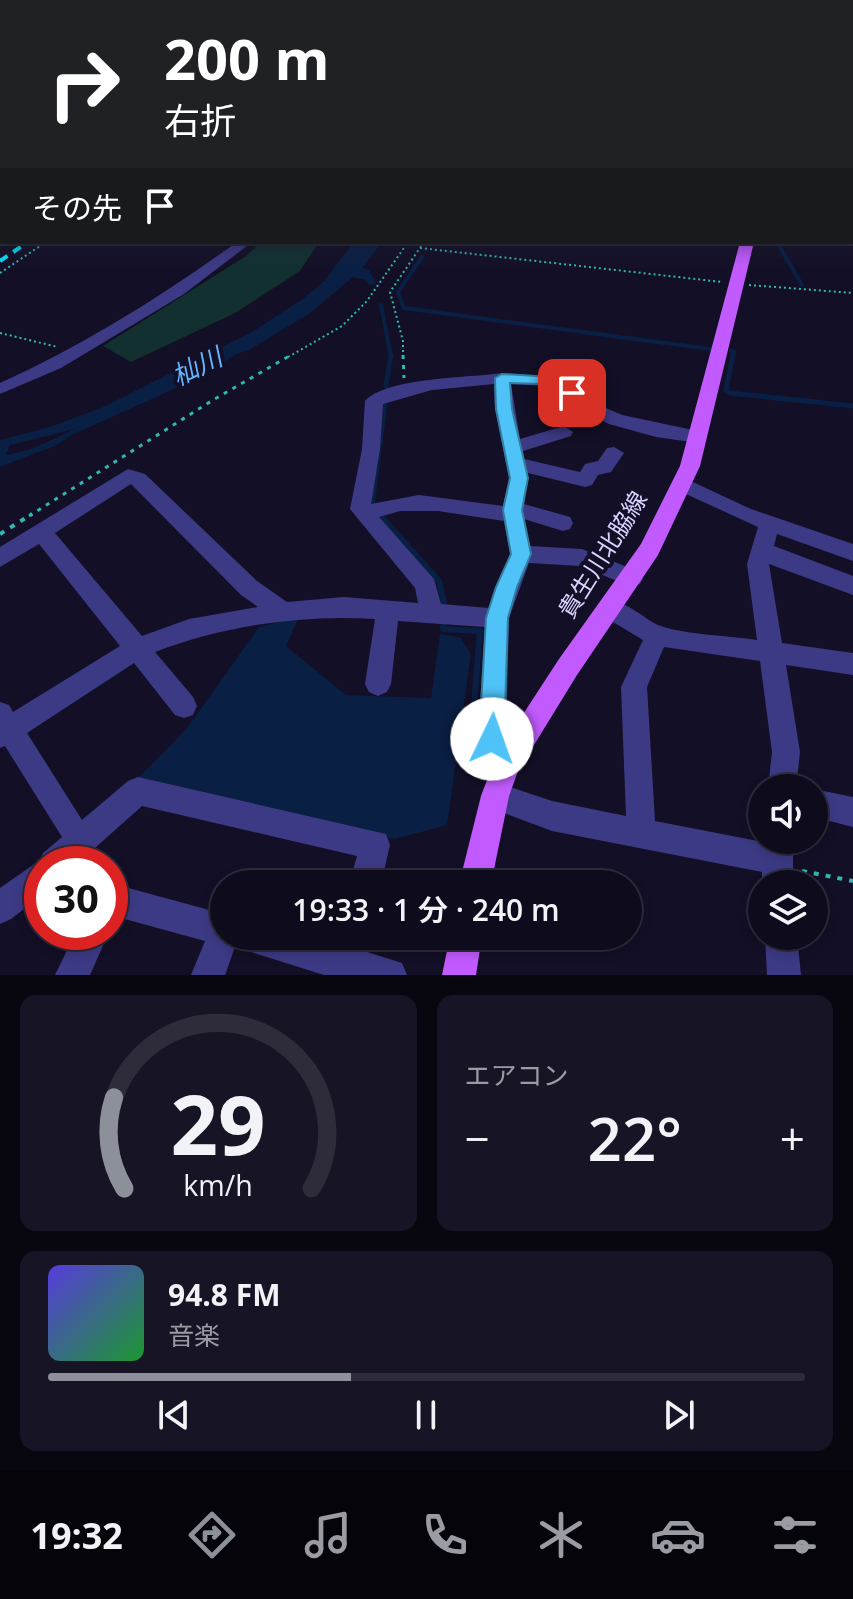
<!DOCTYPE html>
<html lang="ja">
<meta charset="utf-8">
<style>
:root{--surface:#0e0b1c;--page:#171425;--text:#f1f3f6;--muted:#9b9ba3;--line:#2e2b3b;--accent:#8c9099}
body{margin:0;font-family:"Open Sans","Noto Sans JP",sans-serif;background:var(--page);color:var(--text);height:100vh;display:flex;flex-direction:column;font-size:30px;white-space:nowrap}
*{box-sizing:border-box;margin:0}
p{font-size:26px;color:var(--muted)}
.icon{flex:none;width:44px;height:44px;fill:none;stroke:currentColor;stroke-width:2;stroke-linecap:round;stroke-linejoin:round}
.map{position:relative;height:975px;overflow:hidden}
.drawer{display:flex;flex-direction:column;gap:20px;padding:20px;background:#08060f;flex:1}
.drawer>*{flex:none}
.banner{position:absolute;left:0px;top:0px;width:854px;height:244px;box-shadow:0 4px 12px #0003,0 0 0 2px var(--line);background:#202124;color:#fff;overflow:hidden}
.controls{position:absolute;left:748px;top:774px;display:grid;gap:16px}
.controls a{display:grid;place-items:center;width:80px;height:80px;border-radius:50%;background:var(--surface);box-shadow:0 4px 12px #0003,0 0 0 2px var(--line);font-size:40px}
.speed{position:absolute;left:24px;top:846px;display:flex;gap:16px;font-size:40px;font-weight:700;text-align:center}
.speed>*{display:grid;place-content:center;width:104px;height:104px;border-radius:50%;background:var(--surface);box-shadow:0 4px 12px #0003,0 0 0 2px var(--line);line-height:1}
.speed .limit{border:12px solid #d22;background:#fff;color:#111}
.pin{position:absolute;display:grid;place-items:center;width:68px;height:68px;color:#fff;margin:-34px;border-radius:16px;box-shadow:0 4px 12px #0006}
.me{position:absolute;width:88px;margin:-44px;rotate:3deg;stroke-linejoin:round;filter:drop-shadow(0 0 6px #0008)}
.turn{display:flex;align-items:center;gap:28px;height:168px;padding:0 32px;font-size:36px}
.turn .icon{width:104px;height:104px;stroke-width:2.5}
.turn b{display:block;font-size:56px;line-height:68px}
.then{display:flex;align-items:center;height:76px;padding:0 32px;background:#0003;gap:16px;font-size:30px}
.big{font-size:60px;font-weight:600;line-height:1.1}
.drawer .tile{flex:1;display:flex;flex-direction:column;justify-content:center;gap:12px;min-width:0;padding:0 28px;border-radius:16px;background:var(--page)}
.drawer .dial{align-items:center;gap:0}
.dial svg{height:208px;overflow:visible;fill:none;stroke:var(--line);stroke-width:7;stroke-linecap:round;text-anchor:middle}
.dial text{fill:var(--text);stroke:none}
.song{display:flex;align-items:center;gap:24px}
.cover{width:96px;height:96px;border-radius:12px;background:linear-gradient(135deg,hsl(250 70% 55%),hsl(130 70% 35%))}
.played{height:8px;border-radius:4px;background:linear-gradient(90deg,var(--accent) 40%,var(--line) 40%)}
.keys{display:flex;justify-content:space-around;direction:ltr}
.heat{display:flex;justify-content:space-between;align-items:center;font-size:44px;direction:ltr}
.drawer .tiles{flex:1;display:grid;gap:20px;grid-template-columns:1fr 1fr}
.tile:last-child{grid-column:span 2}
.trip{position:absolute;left:210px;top:870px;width:432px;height:80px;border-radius:40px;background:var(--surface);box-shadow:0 4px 12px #0003,0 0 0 2px var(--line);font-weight:600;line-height:80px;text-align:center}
.menu{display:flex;height:128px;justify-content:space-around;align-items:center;background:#06040b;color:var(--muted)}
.menu .icon{width:56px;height:56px}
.menu .selected{color:var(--accent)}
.menu b{font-size:36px;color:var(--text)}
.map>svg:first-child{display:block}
.green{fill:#12302f}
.water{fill:#0a1f44;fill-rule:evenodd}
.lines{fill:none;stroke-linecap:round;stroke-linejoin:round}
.stream-far3{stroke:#0a1f44;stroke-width:4}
.stream-far2{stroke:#0a1f44;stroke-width:5}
.stream-far1{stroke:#0a1f44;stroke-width:6}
.stream{stroke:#0a1f44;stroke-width:7}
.path-far2{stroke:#2fb8b0;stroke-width:2;stroke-dasharray:2 3;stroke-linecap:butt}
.path-far1{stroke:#2fb8b0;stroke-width:3;stroke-dasharray:4 6;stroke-linecap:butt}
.path{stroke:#2fb8b0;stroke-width:4;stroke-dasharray:5 7;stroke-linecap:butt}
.minor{fill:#3d3a85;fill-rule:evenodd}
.major{fill:#c25bff;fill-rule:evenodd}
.rail{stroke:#00e5ff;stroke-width:4;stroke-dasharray:9 7;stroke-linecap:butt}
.route{fill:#4fc3f7;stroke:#337fa1;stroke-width:2}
.labels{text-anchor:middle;stroke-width:8;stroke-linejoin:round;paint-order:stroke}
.street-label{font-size:24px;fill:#d9d4ff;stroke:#130f26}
.water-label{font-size:26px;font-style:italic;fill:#62b6ff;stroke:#130f26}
</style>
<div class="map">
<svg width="853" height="975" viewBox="0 0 853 975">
<rect width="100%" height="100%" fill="#130f26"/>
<path class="green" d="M261,242H319L300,271L235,313L131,362L103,346L246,256Z"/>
<path class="water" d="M354,242H382L362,268L369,270L377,284L369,285L366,280L353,277L310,313L249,350L234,355L218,367L210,368L174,389L72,435L55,446L0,467V440L53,426L103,407L252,332L304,298L323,282ZM75,429L32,449L6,455L10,445Z
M299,617L286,646L346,695L431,698L440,634L460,637L471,654L447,825L395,839L136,780L187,728L259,627Z"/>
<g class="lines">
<path class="stream-far3" d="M777,242L802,285
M422,257L398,292L404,308L710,349
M381,305L391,357
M731,351L734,352L733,357"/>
<path class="stream-far2" d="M733,355L726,390L730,393L853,406
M386,386L391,355
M381,516L372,506L385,404"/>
<path class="stream-far1" d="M379,514L439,581L445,608
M444,618L443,629L480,631L473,718"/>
<path class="stream" d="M471,737L473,716"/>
<path class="path-far2" d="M420,248L722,282
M0,273L46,242
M749,285L853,293
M0,333L58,347
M288,357L342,326L367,301L408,242
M403,357V341L390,292L424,242"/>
<path class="path-far1" d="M403,355L404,378
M29,516L213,400L291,355"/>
<path class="path" d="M0,534L32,514
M802,871L853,881"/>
<path class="minor" d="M0,142H2V148H0Z
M852,160H853V166H852Z
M0,181H2V187H0Z
M237,242H252L184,294L61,368L0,394V383C84,345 162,296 237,242Z
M502,373L556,377L597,404L622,415L698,431L707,437L698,443L656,437L609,424L585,412L547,386L511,384L520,439L564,426L573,432L571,436L523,451L524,459L580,472L585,464L598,461L607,448L614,447L624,453L611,472L598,475L592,485L585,487L528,473L524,504L570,517L573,523L570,529L563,531L524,519L530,546L582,549L640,572L643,578L640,584L632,587L580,566L529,563L509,618L506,736L521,764L517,774L507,778L497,774L478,739L485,627L398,621L391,684L387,692L378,696L369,692L365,684L375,619C302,614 223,626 155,652L193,697L197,706L193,715L184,718L175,715L134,663L27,733L82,820L128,781L138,777L386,834L390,845L381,884H349L357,856L142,806L77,864H42V895L11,919L0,924V888L40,860L43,853L62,837L5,746L0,748V702L9,705L13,712L120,646L39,544L0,567V547L128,469L145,474L257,581L287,602L344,597L418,603L415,588L350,509L362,449L365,401C387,377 469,378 502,373ZM494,384L495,409L509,478L503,506L419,495L371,504L380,449L383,404L432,390ZM131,484L241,595L258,607L189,619L142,636L55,533ZM400,511H438L504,521L510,554L489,608L441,604L434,579L379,517Z
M682,477L751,509L853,544V561L777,534L774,546L853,576V595L769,564L782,643L853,653V675L786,665L800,752L796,788H768L772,752L760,661L664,647L647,687L655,821L763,842L793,840V884L762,885V872L552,831L485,806L481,796L485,786L495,782L552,801L626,816L621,687L643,640L603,616L599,609L603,602C622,596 641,617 658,625C679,634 732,636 757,640L747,564L758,527L675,489L672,484Z
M814,789L853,797V827L814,817Z
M110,883L224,914V936H308L333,943L335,936H367L364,951L402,963L407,975H324L235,947L225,975H191L205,941L110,915Z
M76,932H109L90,975H55Z
M765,936H797L801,975H767Z"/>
<path class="major" d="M740,242H754L700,466L658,555L577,675L518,771L509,796L491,884H459L481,796L497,754L559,659L641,544L680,466Z
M450,936H482L476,975H442Z"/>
<path class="rail" d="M0,261L28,242"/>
</g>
<linearGradient id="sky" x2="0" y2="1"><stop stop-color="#0a0815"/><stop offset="0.5" stop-color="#333752"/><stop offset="1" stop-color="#333752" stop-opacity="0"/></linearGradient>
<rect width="853" height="270" fill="url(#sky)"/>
<path class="route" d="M502,374L552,377L579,393L572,398L544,384L510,383L512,409L528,478L522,510L531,554L517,587L508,618L504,739L500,748L492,751L483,748L479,739L486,618L496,587L511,554L503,510L510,478L496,409L495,378Z"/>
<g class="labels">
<g class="street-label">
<text transform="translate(603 555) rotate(-58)" y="8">貴生川北脇線</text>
</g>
<g class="water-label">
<text transform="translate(197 367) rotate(-26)" y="9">杣川</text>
</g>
</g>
</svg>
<div class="controls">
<a><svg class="icon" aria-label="sound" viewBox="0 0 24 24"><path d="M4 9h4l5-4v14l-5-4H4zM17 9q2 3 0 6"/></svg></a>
<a><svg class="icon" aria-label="layers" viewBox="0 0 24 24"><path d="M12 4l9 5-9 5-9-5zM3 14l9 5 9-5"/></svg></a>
</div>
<div class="speed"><div class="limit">30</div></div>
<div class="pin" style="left:572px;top:393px;background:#d93025"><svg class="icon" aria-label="arrive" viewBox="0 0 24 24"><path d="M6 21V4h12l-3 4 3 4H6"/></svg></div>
<svg class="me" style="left:492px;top:739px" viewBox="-20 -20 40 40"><circle r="19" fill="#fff"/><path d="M0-13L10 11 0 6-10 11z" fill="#4fc3f7"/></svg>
<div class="trip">19:33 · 1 分 · 240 m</div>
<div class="banner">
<div class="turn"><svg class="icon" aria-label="right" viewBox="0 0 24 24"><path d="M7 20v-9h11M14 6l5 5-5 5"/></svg><div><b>200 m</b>右折</div></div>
<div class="then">その先<svg class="icon" aria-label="arrive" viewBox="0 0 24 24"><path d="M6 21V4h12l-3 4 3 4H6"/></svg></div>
</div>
</div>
<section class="drawer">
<div class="tiles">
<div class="tile dial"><svg viewBox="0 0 100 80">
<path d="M14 69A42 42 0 1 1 86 69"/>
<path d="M14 69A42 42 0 0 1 10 34" stroke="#8c9099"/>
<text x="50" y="56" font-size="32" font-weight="700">29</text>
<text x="50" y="72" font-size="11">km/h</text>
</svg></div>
<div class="tile"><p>エアコン</p>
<div class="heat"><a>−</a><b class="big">22°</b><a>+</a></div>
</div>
<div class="tile">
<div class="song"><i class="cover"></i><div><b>94.8 FM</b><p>音楽</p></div></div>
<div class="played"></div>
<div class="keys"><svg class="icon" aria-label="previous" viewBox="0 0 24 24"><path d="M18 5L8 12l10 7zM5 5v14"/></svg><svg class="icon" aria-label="pause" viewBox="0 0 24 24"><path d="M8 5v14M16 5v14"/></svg><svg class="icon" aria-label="next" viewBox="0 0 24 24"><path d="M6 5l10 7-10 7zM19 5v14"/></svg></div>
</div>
</div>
</section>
<nav class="menu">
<b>19:32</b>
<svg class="icon selected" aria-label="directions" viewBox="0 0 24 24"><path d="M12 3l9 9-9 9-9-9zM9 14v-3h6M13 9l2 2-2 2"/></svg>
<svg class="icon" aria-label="music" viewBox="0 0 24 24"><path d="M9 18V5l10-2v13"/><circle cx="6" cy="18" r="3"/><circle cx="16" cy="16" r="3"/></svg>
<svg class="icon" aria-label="phone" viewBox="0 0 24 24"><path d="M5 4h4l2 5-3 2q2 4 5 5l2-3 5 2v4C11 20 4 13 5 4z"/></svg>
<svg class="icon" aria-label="climate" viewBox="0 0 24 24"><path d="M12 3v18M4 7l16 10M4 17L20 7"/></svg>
<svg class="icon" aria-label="car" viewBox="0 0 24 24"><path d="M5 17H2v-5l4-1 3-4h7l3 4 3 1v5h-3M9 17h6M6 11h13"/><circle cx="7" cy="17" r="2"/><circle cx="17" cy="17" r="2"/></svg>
<svg class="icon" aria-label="filters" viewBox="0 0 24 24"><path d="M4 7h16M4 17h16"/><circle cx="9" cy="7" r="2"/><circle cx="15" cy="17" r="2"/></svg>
</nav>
